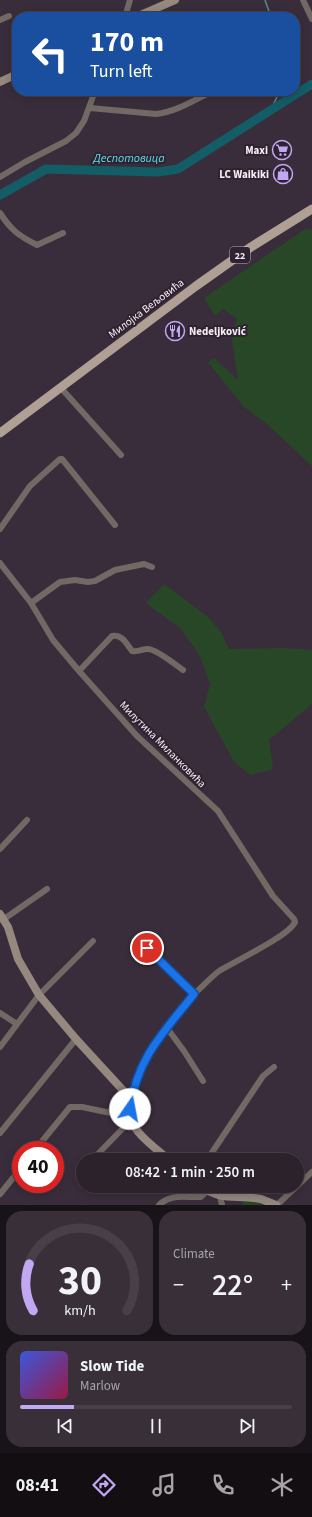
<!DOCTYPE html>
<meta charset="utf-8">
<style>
:root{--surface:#2c222c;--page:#382f38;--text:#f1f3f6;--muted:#a6a4a9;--line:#483f48;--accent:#c2a8f2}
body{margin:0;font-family:"Source Sans 3",sans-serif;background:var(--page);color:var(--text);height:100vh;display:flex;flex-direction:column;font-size:15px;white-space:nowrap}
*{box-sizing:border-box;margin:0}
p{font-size:13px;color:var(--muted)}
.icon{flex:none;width:22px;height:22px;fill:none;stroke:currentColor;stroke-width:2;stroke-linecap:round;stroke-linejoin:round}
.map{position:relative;height:1205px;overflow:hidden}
.panel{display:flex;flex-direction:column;gap:6px;padding:6px;background:#181318;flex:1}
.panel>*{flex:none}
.guide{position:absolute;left:12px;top:12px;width:288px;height:84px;border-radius:16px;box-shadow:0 2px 10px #0003,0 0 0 1px var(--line);background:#1a4fa0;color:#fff;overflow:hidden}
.speed{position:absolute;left:12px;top:1141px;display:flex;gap:8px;font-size:20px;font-weight:700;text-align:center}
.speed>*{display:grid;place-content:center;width:52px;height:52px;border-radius:50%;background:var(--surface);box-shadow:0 2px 10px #0003,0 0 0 1px var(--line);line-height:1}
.speed .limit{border:6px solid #d22;background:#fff;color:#111}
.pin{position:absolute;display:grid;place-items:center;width:34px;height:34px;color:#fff;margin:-17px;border:2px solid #fff;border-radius:50%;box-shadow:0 1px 4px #0007}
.me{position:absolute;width:44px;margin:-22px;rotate:12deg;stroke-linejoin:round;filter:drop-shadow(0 0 3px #0008)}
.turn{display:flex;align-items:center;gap:14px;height:84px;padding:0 12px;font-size:18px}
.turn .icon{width:52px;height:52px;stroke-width:2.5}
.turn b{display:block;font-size:28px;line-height:34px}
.big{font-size:30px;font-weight:600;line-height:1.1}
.panel .tile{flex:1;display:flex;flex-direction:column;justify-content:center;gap:6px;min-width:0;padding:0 14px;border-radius:16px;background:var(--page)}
.panel .dial{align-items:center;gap:0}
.dial svg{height:104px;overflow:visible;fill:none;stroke:var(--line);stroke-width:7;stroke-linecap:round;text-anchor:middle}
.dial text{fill:var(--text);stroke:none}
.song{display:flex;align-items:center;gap:12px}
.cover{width:48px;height:48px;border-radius:6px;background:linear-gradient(135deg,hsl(230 70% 55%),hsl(340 70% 35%))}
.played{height:4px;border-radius:2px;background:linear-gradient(90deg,var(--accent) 20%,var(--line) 20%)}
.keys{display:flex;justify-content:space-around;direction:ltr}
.heat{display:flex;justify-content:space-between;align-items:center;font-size:22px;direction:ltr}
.panel .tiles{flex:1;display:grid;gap:6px;grid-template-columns:1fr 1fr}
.tile:last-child{grid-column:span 2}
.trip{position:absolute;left:76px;top:1153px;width:228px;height:40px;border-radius:20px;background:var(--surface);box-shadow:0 2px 10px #0003,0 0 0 1px var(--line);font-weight:600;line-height:40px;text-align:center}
.tab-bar{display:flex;height:64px;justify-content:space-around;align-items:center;background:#120e12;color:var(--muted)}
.tab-bar .icon{width:28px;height:28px}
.tab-bar .active{color:var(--accent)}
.tab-bar b{font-size:18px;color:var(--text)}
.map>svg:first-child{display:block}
.green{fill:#274727}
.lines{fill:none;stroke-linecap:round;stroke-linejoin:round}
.stream{stroke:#578892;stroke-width:1.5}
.river{stroke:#135d67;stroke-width:9}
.street{stroke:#716964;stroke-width:6}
.secondary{stroke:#94887f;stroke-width:8}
.primary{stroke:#af9f94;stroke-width:9}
.route-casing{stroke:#114b97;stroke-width:10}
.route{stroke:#1a73e8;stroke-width:7}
.labels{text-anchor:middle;stroke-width:4;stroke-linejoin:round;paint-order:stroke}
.shield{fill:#302330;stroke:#bbb1bb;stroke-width:1}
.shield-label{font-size:10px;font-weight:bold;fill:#f6eef6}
.poi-label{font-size:11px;font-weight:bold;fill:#f6eef6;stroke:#302330;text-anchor:end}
.street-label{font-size:11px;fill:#f6eef6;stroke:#302330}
.water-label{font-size:12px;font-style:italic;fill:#5bdef2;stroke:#302330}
</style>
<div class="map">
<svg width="312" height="1205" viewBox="0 0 312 1205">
<rect width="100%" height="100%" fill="#3a2d3b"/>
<path class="green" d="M305,229L312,230V466L268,425L243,406L208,362L214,358L238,380L232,340L237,319L223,309L215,316L204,298Z
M164,584L207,616L221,632L229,649L282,648L312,650V704L269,740L273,769L251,775L234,762L204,707L210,684L200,656L181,629L146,603Z
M273,1199L285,1205H243L241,1200Z"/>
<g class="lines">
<path class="stream" d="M265,0L271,17
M270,111L280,91"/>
<path class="river" d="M0,195L46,169L158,172L178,169L312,84"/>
<path class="street" d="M303,0L312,19
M125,17L130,0
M0,20L9,16
M90,108L156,114C176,112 194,100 213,91
M0,177L25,162L66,141L76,133L84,121L95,91
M0,213C11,230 19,236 37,245L63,233
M61,388L121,455
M0,529L30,486L60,459H62L115,525
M0,563L31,603L53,640L79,671L137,736L218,811L273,896L294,919L295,922C289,936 235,961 219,971C210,978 202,987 194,994
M31,603L60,582L75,580L88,582L95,581L115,570L144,564L152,567
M79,671L112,636C122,634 126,643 132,651C140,652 141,649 148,649C156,649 176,665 183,670
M0,849L27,820
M4,919L47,889
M0,1013L17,1024
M167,1028L184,1051L203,1081
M0,1047L39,995L93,941
M131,1099C135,1084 139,1069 146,1056C159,1034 177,1014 194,994L147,948
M0,1133L76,1039
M35,1150L70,1107H82L130,1117
M94,1158L131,1120
M207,1160L263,1076L274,1067
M0,1194L21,1168
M220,1196L222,1205
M159,1205C171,1193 186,1198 201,1197L207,1191
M277,1205L312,1172"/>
<path class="secondary" d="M136,17L175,0
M0,82L17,74
M0,914L8,927L18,959L39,995L76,1039L131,1099C130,1106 129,1112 130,1118C134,1133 158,1150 169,1160
M200,1186C223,1202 236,1194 261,1199C266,1201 271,1203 276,1205"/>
<path class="primary" d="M0,433L196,286L251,247L312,209"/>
</g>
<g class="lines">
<g class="route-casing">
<path id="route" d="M130,1109C137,1058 163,1033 194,994L147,948"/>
</g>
<use href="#route" class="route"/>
</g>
<defs>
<g id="supermarket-ring" transform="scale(1)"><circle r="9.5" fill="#302330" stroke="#c2a8f2" stroke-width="1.5"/><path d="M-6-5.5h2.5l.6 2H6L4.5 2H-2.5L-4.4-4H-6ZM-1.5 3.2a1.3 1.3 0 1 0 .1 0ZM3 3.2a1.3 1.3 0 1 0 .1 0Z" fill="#c2a8f2"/></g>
<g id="shop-ring" transform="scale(1)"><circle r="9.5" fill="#302330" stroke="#c2a8f2" stroke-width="1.5"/><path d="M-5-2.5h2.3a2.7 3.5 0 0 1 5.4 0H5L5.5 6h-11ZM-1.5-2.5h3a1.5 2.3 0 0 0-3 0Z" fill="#c2a8f2"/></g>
<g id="restaurant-ring" transform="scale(1)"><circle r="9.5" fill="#302330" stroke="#c2a8f2" stroke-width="1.5"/><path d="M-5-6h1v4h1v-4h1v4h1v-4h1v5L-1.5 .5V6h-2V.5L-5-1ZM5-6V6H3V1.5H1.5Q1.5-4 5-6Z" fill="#c2a8f2"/></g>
</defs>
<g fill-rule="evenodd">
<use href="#supermarket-ring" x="282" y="150"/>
<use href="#shop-ring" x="283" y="174"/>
<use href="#restaurant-ring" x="175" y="331"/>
</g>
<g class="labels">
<rect class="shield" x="230" y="247" width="20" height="16" rx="3"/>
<g class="shield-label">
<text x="240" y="259">22</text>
</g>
<g class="poi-label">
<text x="268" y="154">Maxi</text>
<text x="269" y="178">LC Waikiki</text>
<text x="189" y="335" text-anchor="start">Nedeljković</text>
</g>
<g class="street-label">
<text transform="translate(146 308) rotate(-37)" y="4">Милојка Вељовића</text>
<text transform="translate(163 744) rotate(45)" y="4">Милутина Миланковића</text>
</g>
<g class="water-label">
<text x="129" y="162">Деспотовица</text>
</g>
</g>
</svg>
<div class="speed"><div class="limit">40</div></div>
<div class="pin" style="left:147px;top:948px;background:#d93025"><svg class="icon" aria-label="arrive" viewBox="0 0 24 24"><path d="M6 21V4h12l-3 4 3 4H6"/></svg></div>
<svg class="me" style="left:130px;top:1109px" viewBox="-20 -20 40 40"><circle r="19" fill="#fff"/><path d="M0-13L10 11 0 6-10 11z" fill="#1a73e8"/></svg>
<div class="trip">08:42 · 1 min · 250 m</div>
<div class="guide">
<div class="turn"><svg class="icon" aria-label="left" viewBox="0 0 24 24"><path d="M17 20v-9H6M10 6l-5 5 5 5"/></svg><div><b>170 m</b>Turn left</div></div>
</div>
</div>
<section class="panel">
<div class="tiles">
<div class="tile dial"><svg viewBox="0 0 100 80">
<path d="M14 69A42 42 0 1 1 86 69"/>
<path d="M14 69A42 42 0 0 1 11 33" stroke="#c2a8f2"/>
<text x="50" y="56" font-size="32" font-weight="700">30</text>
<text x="50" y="72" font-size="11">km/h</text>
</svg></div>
<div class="tile"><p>Climate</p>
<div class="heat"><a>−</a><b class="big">22°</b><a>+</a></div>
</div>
<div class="tile">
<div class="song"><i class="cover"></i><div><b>Slow Tide</b><p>Marlow</p></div></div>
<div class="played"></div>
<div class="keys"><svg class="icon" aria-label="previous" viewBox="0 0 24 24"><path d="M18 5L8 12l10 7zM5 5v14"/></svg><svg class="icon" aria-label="pause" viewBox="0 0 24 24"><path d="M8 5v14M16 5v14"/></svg><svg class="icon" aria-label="next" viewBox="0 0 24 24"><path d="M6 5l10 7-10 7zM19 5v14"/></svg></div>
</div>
</div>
</section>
<nav class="tab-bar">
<b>08:41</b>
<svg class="icon active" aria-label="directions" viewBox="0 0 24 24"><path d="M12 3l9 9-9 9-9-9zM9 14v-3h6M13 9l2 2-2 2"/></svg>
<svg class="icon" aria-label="music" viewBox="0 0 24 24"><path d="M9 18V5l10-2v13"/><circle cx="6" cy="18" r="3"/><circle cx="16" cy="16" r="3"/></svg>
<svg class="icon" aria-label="phone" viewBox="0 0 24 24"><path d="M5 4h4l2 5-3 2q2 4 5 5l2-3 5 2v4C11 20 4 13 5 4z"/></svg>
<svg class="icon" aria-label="climate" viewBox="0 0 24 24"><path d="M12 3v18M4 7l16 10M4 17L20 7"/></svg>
</nav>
